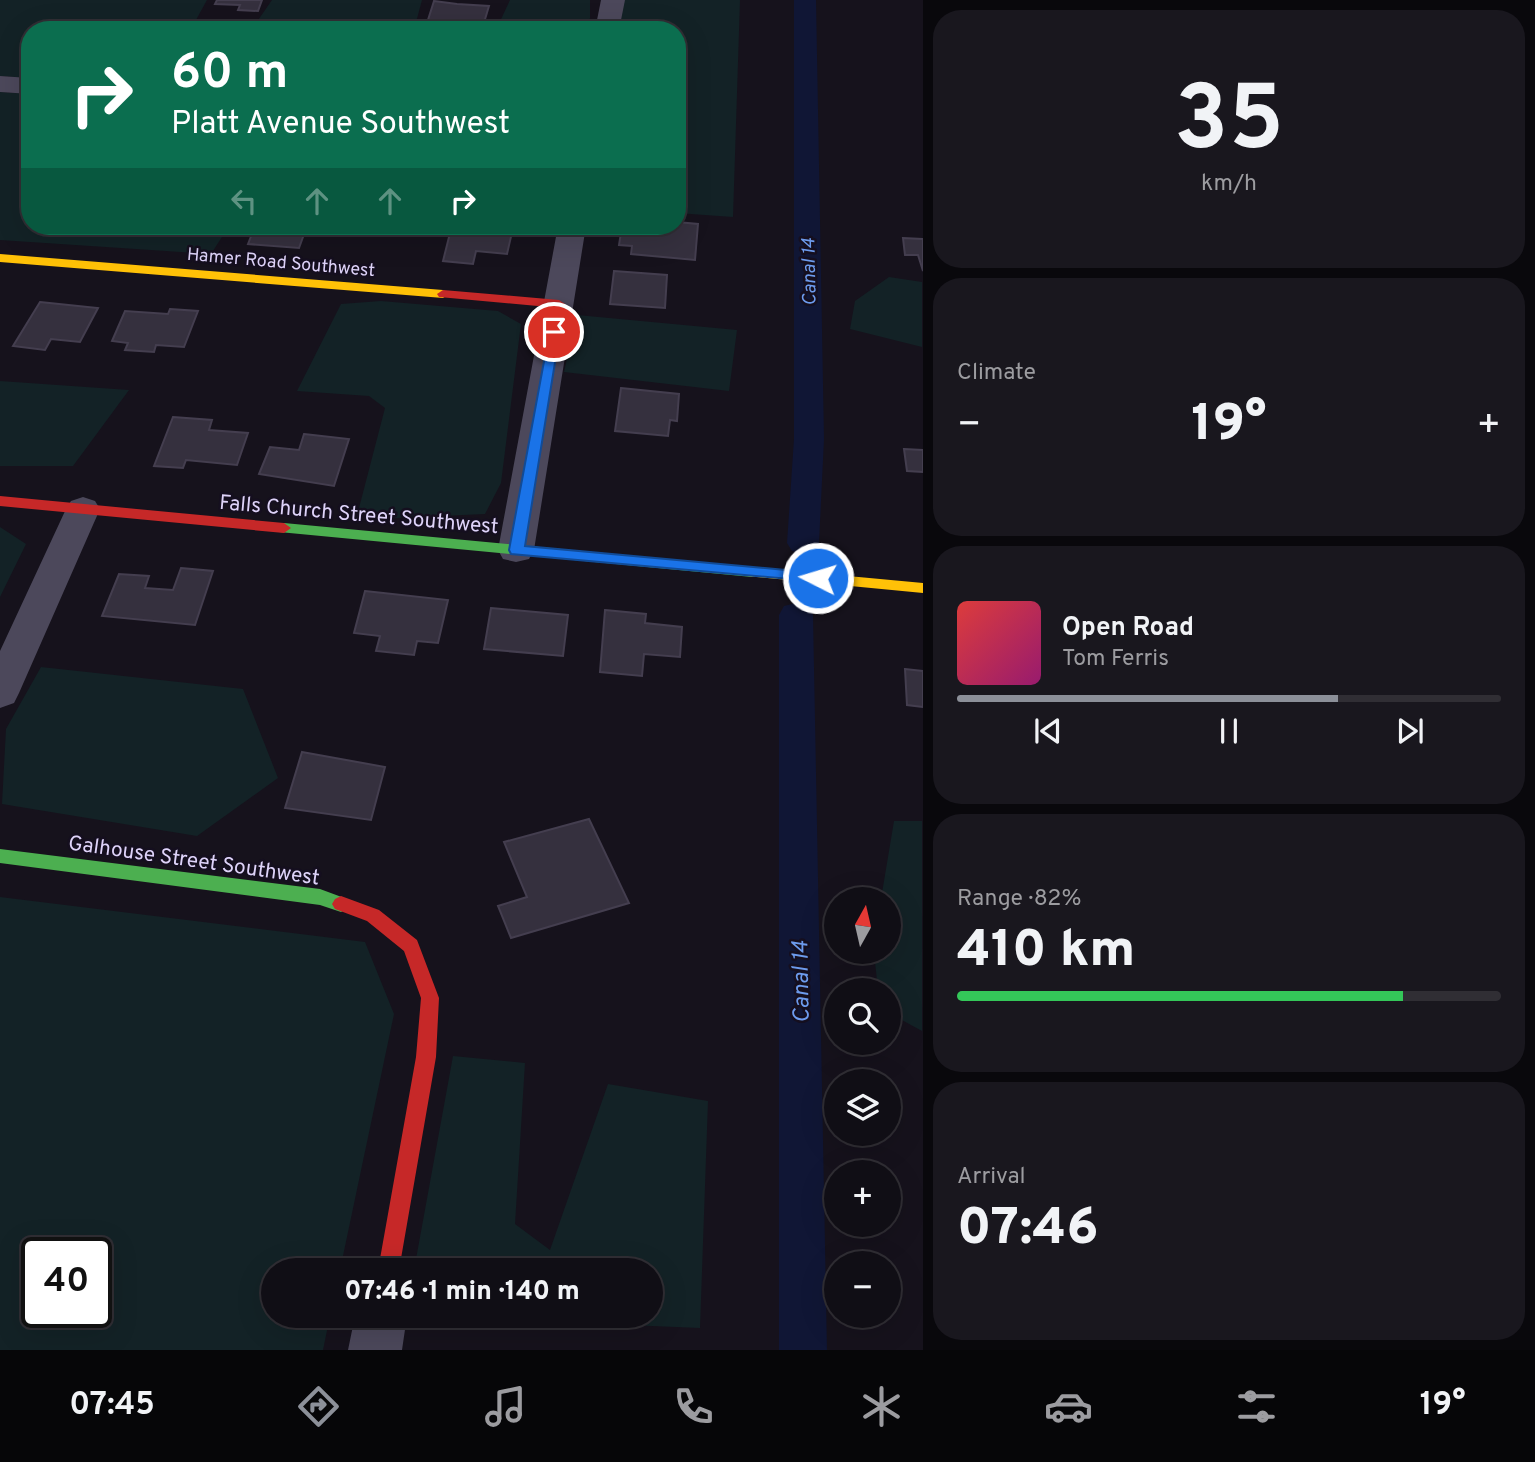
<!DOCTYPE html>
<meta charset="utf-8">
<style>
:root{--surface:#100e15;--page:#19171e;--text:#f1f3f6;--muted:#9c9ca0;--line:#302e34;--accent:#8c9099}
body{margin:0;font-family:Overpass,sans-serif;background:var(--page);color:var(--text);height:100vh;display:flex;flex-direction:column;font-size:26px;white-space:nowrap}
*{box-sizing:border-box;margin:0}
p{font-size:23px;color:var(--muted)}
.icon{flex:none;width:38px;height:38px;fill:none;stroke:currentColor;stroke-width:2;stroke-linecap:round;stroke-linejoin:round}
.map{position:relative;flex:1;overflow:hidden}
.details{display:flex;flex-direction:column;gap:10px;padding:10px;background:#09080c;width:612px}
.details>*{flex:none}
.hud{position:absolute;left:21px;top:21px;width:665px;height:214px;border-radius:28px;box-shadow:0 7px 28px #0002,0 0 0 2px var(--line);background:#0b6e4f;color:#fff;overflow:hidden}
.needle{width:46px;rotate:8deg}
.tools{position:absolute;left:824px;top:887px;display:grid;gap:14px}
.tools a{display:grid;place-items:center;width:77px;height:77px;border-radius:50%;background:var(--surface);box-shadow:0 7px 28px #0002,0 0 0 2px var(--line);font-size:35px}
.speed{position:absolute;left:21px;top:1237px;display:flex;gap:14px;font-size:35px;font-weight:700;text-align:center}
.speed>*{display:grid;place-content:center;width:91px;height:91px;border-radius:50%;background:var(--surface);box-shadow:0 7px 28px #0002,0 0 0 2px var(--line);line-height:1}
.speed .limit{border:4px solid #111;border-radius:10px;background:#fff;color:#111}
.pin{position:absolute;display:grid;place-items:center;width:60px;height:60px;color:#fff;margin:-30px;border:4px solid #fff;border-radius:50%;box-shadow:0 2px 7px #0007}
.me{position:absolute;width:77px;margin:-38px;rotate:275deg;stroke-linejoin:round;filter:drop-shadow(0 0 5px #0008)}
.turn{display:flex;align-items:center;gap:24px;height:147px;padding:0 35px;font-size:32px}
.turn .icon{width:91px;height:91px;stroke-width:2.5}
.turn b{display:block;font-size:49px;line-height:60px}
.lanes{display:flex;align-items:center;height:66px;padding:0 35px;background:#0003;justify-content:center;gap:35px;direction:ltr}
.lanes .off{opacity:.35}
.big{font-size:52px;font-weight:800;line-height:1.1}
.details .widget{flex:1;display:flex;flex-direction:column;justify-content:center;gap:10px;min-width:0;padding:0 24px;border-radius:28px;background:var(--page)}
.details .dial{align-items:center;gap:0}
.dial b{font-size:91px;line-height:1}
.song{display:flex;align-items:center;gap:21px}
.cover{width:84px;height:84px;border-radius:10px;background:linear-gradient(135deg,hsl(0 70% 55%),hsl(320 70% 35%))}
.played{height:7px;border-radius:4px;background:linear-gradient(90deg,var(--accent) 70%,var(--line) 70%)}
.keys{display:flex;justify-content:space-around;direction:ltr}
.heat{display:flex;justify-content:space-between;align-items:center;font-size:38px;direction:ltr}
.charge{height:10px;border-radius:5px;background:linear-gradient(90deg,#34c759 82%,var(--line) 0)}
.trip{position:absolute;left:261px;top:1258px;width:402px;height:70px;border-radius:35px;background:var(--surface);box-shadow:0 7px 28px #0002,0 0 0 2px var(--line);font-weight:800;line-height:70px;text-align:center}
.tabs{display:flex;height:112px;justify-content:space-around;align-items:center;background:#060608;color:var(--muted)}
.tabs .icon{width:49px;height:49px}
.tabs .active{color:var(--accent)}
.tabs b{font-size:32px;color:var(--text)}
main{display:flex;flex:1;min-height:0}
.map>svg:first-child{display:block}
.green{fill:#132226;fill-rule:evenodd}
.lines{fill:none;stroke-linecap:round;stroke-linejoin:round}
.canal{fill:#101635;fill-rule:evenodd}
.building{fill:#35303e;stroke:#443e4f;stroke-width:2}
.street{fill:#4c485b;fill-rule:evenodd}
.fast{fill:#4caf50;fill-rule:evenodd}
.slow{fill:#ffc107;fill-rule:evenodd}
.jam{fill:#c62828;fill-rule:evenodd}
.route{fill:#1a73e8;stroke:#114b97;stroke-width:2}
.labels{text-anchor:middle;stroke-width:5;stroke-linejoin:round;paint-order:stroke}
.far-street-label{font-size:18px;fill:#ded3f9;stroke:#150f1f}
.far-water-label{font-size:19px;font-style:italic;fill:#6d9bed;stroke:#150f1f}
.street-label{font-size:21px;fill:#ded3f9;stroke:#150f1f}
.water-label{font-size:23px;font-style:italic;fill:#6d9bed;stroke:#150f1f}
</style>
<main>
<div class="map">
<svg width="923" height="1350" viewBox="0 0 923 1350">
<rect width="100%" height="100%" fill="#16121c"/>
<path class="green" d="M0,0H207L196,20L254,26L272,0H422L414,30H30V78L0,76Z
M510,0H590V18L584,30H496Z
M623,0H740L733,217L677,213V30H617Z
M0,92L30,94V226H229L211,254L0,240Z
M889,277L922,282V347L850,329L855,301Z
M381,301L498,311L521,324L501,483L485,514L395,518L359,508L385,408L369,396L297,391L341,304Z
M577,315L737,330L729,391L564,372Z
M0,381L129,390L73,466H0Z
M0,527L26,544L0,597Z
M41,667L243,689L278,778L197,836L2,804L6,729Z
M894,821H922V1031L889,1013V990H878L874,952H889V900L881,899Z
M0,897L365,942L394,1014L340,1270H273V1316H330L323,1350H0ZM96,1253V1312H37V1253Z
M453,1056L525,1063L515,1224L550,1250L608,1084L708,1101L700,1328L411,1316H651V1270H414Z"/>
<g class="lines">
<path class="canal" d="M794,0H816L824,439L819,543L814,551L803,554L792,551L787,543L794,439Z
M796,603L808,606L813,615L827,1350H779V615L784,606Z"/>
</g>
<path class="building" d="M217,0H262L258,11L238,10L240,5L215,4Z
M434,1L457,4L489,6L483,26L469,25L467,30L446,28L447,24L427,23Z
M677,222L698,224L695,260L631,254L632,246L619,245L622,226H677Z
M255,226H307L299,248L248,244Z
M482,226L513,228L507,254L476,251L473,264L443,261L451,229L480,232Z
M903,238L923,239V271L918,255H905Z
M614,271L667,275L665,308L610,304Z
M40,302L98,308L80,342L51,339L45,350L13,346Z
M170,309L198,311L184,347L156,345L154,352L125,350L128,343L112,341L125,311L168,314Z
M621,388L679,394L677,421L670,420L668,436L615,431Z
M173,417L212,420L209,430L248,433L237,465L186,460L183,468L154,466Z
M304,434L349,439L334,486L259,474L270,447L299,450Z
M904,449L923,450V472L907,471Z
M181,568L213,571L195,625L102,616L119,574L149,576L145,588L173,590Z
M365,591L448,600L438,643L417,641L414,655L376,651L380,636L354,633Z
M491,608L568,615L563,656L484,649Z
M605,610L646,614L645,623L682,627L680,657L644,654L642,676L600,672Z
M905,669L923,671V707L907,705Z
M302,752L385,767L371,820L285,808Z
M589,819L629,903L511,938L498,906L527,897L504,842Z"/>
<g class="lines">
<path class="street" d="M601,0H625L619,30H595Z
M0,76L30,78V94L0,92Z
M558,226H586L534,550L529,559L516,562L503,559L498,550Z
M83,497L95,501L100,509L19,693L14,703L0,708V651L66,509L71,501Z
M355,1316H407L402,1350H348Z"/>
<path class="fast" d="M284,523L752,567L759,572L752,577L279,532L277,528Z
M0,849L320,889L347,899L350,904L347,909L341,912L320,905L0,863Z"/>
<path class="slow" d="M0,254L443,290L449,294L443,298L0,262Z
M752,567L923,583V593L747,576L745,572Z"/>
<path class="jam" d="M443,290L559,300L565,304L559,308L439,297L437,294Z
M0,496L284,523L291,528L284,533L0,506Z
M341,896L379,910L417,940L439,998L436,1057L399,1270H378L416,1057L421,998L404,951L367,921L335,909L332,904L335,899Z"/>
</g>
<path class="route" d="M550,329L560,332L525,546L818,573L825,578L823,582L511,554L509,550Z"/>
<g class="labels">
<g class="far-street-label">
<text transform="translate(281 262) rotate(5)" y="6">Hamer Road Southwest</text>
</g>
<g class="far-water-label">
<text transform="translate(808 272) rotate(-91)" y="7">Canal 14</text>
</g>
<g class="street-label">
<text transform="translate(359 514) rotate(5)" y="7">Falls Church Street Southwest</text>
<text transform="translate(194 860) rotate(8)" y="7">Galhouse Street Southwest</text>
</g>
<g class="water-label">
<text transform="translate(800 982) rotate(-91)" y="8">Canal 14</text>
</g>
</g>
</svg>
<div class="tools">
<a><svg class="needle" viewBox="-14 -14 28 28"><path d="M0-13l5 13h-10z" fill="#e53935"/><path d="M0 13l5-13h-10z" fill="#9c9ca0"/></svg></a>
<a><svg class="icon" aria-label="search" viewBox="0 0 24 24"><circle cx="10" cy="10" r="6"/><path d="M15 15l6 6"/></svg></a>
<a><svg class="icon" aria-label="layers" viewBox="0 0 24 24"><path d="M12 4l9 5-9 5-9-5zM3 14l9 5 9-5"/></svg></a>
<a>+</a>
<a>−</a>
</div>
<div class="speed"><div class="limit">40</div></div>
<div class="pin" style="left:554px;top:332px;background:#d93025"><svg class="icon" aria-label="arrive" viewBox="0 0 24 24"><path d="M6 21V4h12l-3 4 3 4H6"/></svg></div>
<svg class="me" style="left:818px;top:578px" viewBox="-20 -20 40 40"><circle r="17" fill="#1a73e8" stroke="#fff" stroke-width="3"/><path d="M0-11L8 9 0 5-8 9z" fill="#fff"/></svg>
<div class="trip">07:46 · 1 min · 140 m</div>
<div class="hud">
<div class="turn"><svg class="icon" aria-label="right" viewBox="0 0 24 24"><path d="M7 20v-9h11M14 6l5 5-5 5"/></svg><div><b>60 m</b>Platt Avenue Southwest</div></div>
<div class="lanes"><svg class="icon off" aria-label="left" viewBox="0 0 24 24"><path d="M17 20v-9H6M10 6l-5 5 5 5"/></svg><svg class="icon off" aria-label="ahead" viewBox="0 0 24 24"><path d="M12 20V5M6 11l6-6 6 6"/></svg><svg class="icon off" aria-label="ahead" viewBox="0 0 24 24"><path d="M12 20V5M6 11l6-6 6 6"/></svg><svg class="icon" aria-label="right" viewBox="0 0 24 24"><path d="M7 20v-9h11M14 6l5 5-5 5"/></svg></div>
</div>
</div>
<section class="details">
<div class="widget dial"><b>35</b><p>km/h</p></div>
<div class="widget"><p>Climate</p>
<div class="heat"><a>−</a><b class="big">19°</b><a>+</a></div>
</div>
<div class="widget">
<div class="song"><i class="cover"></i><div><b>Open Road</b><p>Tom Ferris</p></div></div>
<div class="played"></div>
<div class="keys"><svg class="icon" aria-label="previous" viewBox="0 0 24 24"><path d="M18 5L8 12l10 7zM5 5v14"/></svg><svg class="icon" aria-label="pause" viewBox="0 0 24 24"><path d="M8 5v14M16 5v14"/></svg><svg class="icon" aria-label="next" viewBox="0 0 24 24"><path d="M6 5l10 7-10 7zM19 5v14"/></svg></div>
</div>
<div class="widget"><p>Range · 82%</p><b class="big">410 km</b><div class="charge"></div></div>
<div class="widget"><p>Arrival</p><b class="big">07:46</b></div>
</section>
</main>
<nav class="tabs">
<b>07:45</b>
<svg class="icon active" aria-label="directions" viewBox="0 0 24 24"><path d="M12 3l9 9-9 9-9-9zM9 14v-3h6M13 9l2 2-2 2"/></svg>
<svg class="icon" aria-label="music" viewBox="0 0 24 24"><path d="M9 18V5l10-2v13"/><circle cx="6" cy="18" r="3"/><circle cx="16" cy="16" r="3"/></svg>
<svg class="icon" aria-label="phone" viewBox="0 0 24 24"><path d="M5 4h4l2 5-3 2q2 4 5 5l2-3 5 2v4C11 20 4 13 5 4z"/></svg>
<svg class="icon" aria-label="climate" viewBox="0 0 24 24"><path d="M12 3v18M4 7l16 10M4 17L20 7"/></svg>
<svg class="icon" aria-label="car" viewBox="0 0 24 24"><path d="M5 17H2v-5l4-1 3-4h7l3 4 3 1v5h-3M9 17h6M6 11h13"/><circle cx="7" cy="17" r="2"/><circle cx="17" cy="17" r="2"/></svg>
<svg class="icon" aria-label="filters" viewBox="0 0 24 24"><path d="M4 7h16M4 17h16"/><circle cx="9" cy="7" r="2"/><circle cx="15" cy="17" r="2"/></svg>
<b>19°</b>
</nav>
